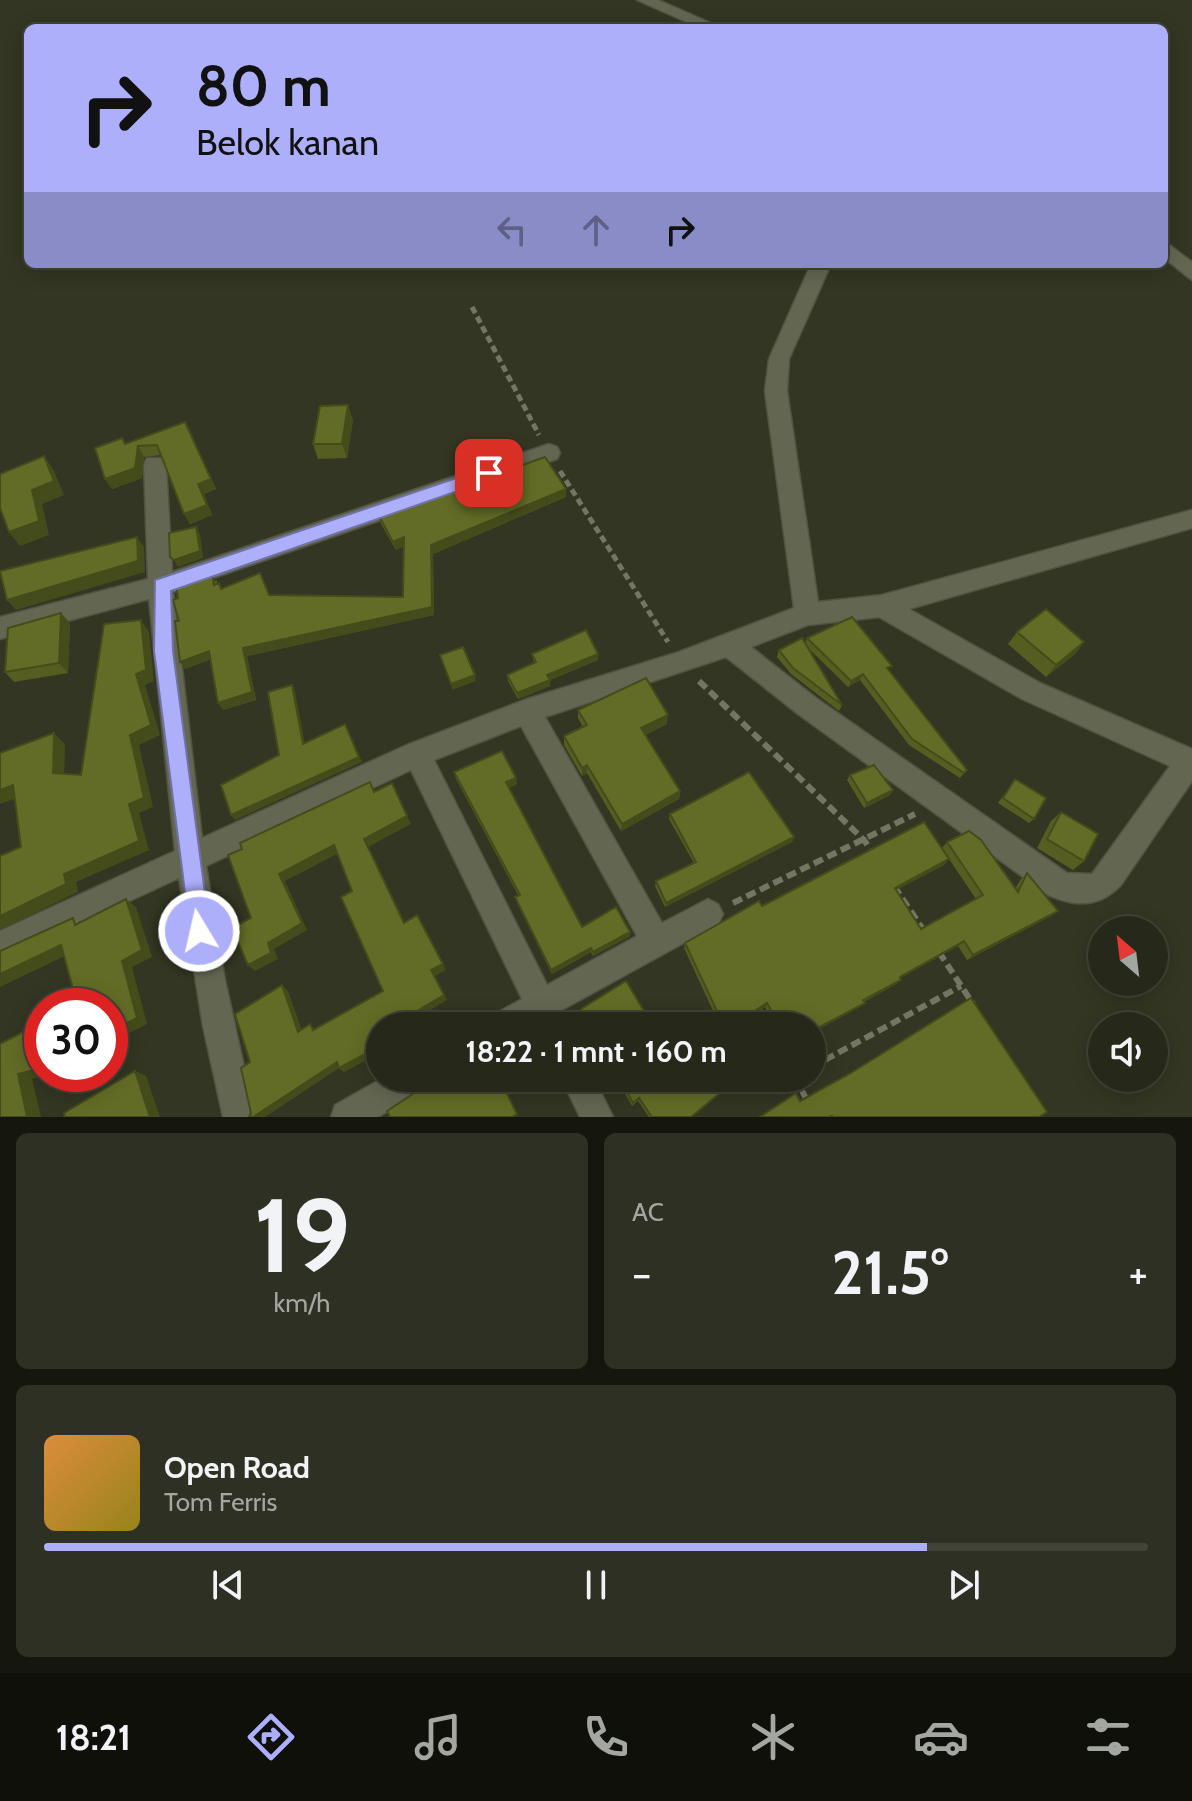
<!DOCTYPE html>
<html lang="id">
<meta charset="utf-8">
<style>
:root{--surface:#26281a;--page:#2e3023;--text:#f1f3f6;--muted:#a4a6a2;--line:#424439;--accent:#adaffb}
body{margin:0;font-family:Cabin,sans-serif;background:var(--page);color:var(--text);height:100vh;display:flex;flex-direction:column;font-size:30px;white-space:nowrap}
*{box-sizing:border-box;margin:0}
p{font-size:26px;color:var(--muted)}
.icon{flex:none;width:44px;height:44px;fill:none;stroke:currentColor;stroke-width:2;stroke-linecap:round;stroke-linejoin:round}
.map{position:relative;height:1117px;overflow:hidden}
.side{display:flex;flex-direction:column;gap:16px;padding:16px;background:#15160e;flex:1}
.side>*{flex:none}
.top-card{position:absolute;left:24px;top:24px;width:1144px;height:244px;border-radius:12px;box-shadow:0 4px 20px #0003,0 0 0 2px var(--line);background:#adaffb;color:#111;overflow:hidden}
.needle{width:52px;rotate:332deg}
.tools{position:absolute;left:1088px;top:916px;display:grid;gap:16px}
.tools a{display:grid;place-items:center;width:80px;height:80px;border-radius:50%;background:var(--surface);box-shadow:0 4px 20px #0003,0 0 0 2px var(--line);font-size:40px}
.speed{position:absolute;left:24px;top:988px;display:flex;gap:16px;font-size:40px;font-weight:700;text-align:center}
.speed>*{display:grid;place-content:center;width:104px;height:104px;border-radius:50%;background:var(--surface);box-shadow:0 4px 20px #0003,0 0 0 2px var(--line);line-height:1}
.speed .limit{border:12px solid #d22;background:#fff;color:#111}
.pin{position:absolute;display:grid;place-items:center;width:68px;height:68px;color:#fff;margin:-34px;border-radius:16px;box-shadow:0 4px 12px #0006}
.me{position:absolute;width:88px;margin:-44px;rotate:351deg;stroke-linejoin:round;filter:drop-shadow(0 0 6px #0008)}
.turn{display:flex;align-items:center;gap:28px;height:168px;padding:0 40px;font-size:36px}
.turn .icon{width:104px;height:104px;stroke-width:2.5}
.turn b{display:block;font-size:56px;line-height:68px}
.lanes{display:flex;align-items:center;height:76px;padding:0 40px;background:#0003;justify-content:center;gap:40px;direction:ltr}
.lanes .off{opacity:.35}
.big{font-size:60px;font-weight:800;line-height:1.1}
.side .tile{flex:1;display:flex;flex-direction:column;justify-content:center;gap:12px;min-width:0;padding:0 28px;border-radius:12px;background:var(--page)}
.side .dial{align-items:center;gap:0}
.dial b{font-size:104px;line-height:1}
.song{display:flex;align-items:center;gap:24px}
.cover{width:96px;height:96px;border-radius:12px;background:linear-gradient(135deg,hsl(30 70% 55%),hsl(50 70% 35%))}
.played{height:8px;border-radius:4px;background:linear-gradient(90deg,var(--accent) 80%,var(--line) 80%)}
.keys{display:flex;justify-content:space-around;direction:ltr}
.heat{display:flex;justify-content:space-between;align-items:center;font-size:44px;direction:ltr}
.side .tiles{flex:1;display:grid;gap:16px;grid-template-columns:1fr 1fr}
.tile:last-child{grid-column:span 2}
.trip{position:absolute;left:366px;top:1012px;width:460px;height:80px;border-radius:40px;background:var(--surface);box-shadow:0 4px 20px #0003,0 0 0 2px var(--line);font-weight:800;line-height:80px;text-align:center}
.tab-bar{display:flex;height:128px;justify-content:space-around;align-items:center;background:#0f100a;color:var(--muted)}
.tab-bar .icon{width:56px;height:56px}
.tab-bar .selected{color:var(--accent)}
.tab-bar b{font-size:36px;color:var(--text)}
.map>svg:first-child{display:block}
.lines{fill:none;stroke-linecap:round;stroke-linejoin:round}
.minor-casing{stroke:#505341;stroke-width:3}
.path-far1{stroke:#737665;stroke-width:5;stroke-dasharray:7 4;stroke-linecap:butt}
.path{stroke:#737665;stroke-width:6;stroke-dasharray:10 5;stroke-linecap:butt}
.minor{fill:#636752;fill-rule:evenodd}
.wall{fill:#555d21;fill-rule:evenodd}
.shaded-wall{fill:#454c1b}
.building{fill:#636c26;stroke:#454c1b;stroke-width:2}
.route{fill:#adaffb;stroke:#7072a3;stroke-width:2}
</style>
<div class="map">
<svg width="1192" height="1117" viewBox="0 0 1192 1117">
<rect width="100%" height="100%" fill="#333622"/>
<g class="lines">
<g class="minor-casing">
<path id="minor" d="M637,0H658L722,28H700Z
M1164,241L1192,262V280L1164,258Z
M811,264H831L789,359L787,391L818,602L882,595L1192,510V528L909,609L1040,683L1192,749V781L1121,885C1099,908 1076,907 1048,895L798,714L726,657L545,717L662,923L708,899L718,904L723,914L718,924L560,1011L567,1026H488L493,1015L522,999L411,770L206,866L225,980L255,1117H223L203,1026L179,878L0,961V931L175,851L149,599L0,639V617L148,579L144,464L147,458H163L166,464L172,572L549,444L557,447L560,453L557,459L173,592L202,838L407,745L527,699L679,652L794,608L765,391L769,359ZM879,617L1022,699L1170,766L1092,874L1067,873L816,698L751,647L808,625ZM521,726L637,936L547,985L434,760Z
M383,1078H430L425,1089L378,1117H331L335,1105Z
M561,1078H594L613,1117H580Z"/>
</g>
<path class="path-far1" d="M472,307L539,435
M560,471L668,642"/>
<path class="path" d="M699,681L864,840L873,854
M894,886L926,934
M733,903L915,814
M939,952L973,1004
M756,1005L768,1026
M812,1067L961,986
M795,1078L808,1102"/>
<use href="#minor" class="minor"/>
</g>
<path class="wall" d="M353,420L347,458L318,459L313,444Z
M185,422L216,489L204,494L212,515L190,524L161,455L144,457L142,478L112,489L105,479L126,443Z
M566,489V497L433,554L434,615L247,656L256,700L223,710L211,659L185,669L179,621L178,598L217,580V583H219L222,588L270,595L403,597L404,546L396,550L381,524L379,516Z
M70,623L68,673L14,682L5,672Z
M1017,632L1084,642L1075,654L1046,677L1008,644Z
M807,638L889,671L967,770L960,778L909,745L860,680L848,687L806,646L842,705L839,711L791,674L777,657L779,650L805,644Z
M532,654H598V660L550,680V686L518,699L508,681L507,675L534,663Z
M578,710L667,724L645,735L680,791L679,799L621,831L587,773L582,776L564,745V736L583,727L578,718Z
M454,772L517,784L509,788L582,927L630,932V936L593,956L591,952L552,974L517,902L515,897L518,895L456,779Z
M850,775L893,790L890,795L864,808L847,780Z
M1015,779L1034,819L1029,823L998,803Z
M1061,812L1084,861L1073,870L1037,848L1051,821Z
M670,814L794,837L792,842L665,907L655,886L656,881L694,863L669,819Z
M947,842L1015,889L1021,879L1027,873L1051,916L967,960L958,946L900,978L896,984L864,1002L865,1003L860,1007L812,1026H774L765,1007L736,1026H720L684,948L685,943L762,906L942,848ZM949,859L976,899L921,929L896,890L944,865Z
M581,1009L653,1026H588L581,1014Z
M616,1078H738L692,1117H649L638,1101L632,1106Z"/>
<path class="shaded-wall" d="M348,405L353,420L347,458L342,444Z
M185,422L216,489L204,494L212,515L190,524L184,514L198,484Z
M138,446L144,457L142,478L112,489L105,479Z
M44,456L54,471L64,495L42,504L49,535L20,546L9,532L32,490Z
M566,489V497L433,554L434,615L247,656L256,700L223,710L218,703L243,648L432,607L431,545Z
M196,527L200,534L203,558L178,567L174,560Z
M137,537L144,547L145,572L16,610L7,600Z
M404,537L407,545L396,550L393,542Z
M61,613L70,623L68,673L59,663Z
M141,620L149,632L154,681L145,685L160,735L139,745L153,807L139,813L149,850L76,882L78,892L0,930V916L64,874L129,804L130,735Z
M1084,642L1075,654L1046,677L1056,665Z
M209,651L214,658L185,669L180,662Z
M598,654V660L550,680V686L518,699L517,693L547,675Z
M863,674L860,680L848,687L851,681Z
M475,675L476,681L452,690L451,684Z
M292,685L295,691L306,750L303,744Z
M668,715L667,724L641,737V728Z
M345,724L362,762L235,820L231,815Z
M54,733L65,744L64,783L53,773Z
M587,765V773L582,776V768Z
M516,778L517,784L507,789L506,782Z
M13,785L25,795L0,804V790Z
M893,790L890,795L864,808L867,803Z
M680,791L679,799L621,831L622,824Z
M407,816L411,824L368,847L408,930L364,839Z
M794,837L792,842L665,907L666,903Z
M334,845L339,853L285,881L307,930L274,949L278,959L255,971L248,965L279,874Z
M949,859L944,865L890,893L895,888Z
M126,899L136,907L152,957L132,967L147,1024L110,1043V1032L122,961Z
M1058,911L1051,916L967,960L973,955Z
M630,932V936L593,956V952Z
M964,941L958,946L895,981L900,977Z
M61,945L73,952L0,987V974Z
M591,948V952L552,974L551,970Z
M443,964L446,970L435,976L447,1000L404,1026H392L431,970Z
M901,980L896,984L859,1004L863,1000Z
M282,985L288,991L304,1036L298,1032Z
M767,1003L765,1007L736,1026H732Z
M865,1003L860,1007L812,1033V1031Z
M380,1046V1053L344,1072L339,1068L265,1117H253L337,1062Z
M42,1068V1074H50L32,1079L41,1117H27L18,1074Z
M135,1071L146,1076L160,1117H150Z"/>
<path class="building" d="M348,405L342,444H313L320,406Z
M185,422L211,479L198,484L207,505L184,514L157,445L138,446L135,468L105,479L95,448L122,438L125,444Z
M44,456L54,481L32,490L39,521L9,532L0,508V474Z
M545,457L566,489L431,545L432,607L243,648L252,692L218,703L209,651L180,662L175,621H179L173,600L178,598L176,584L212,572L214,585L219,583L221,589L260,573L269,595L403,597L404,537L393,542L379,516Z
M196,527L200,551L174,560L170,557L169,533Z
M137,537L138,561L7,600L0,571Z
M1046,609L1084,642L1056,665L1017,632Z
M61,613L59,663L5,672L8,628Z
M852,617L892,666L887,668L967,770L964,773L912,739L863,674L851,681L807,638Z
M141,620L146,670L136,674L151,725L130,735L144,798L129,804L139,841L64,874L66,884L0,916V856L21,847L13,785L0,790V753L54,733L53,773L81,775L104,624Z
M586,630L598,654L547,675L550,680L517,693L507,675L536,662L532,654Z
M802,638L842,705L793,668L779,650Z
M463,647L475,675L451,684L440,655Z
M646,678L668,715L641,728L680,791L622,824L587,765L582,768L564,736L587,725L578,710Z
M292,685L303,744L345,724L359,757L231,815L221,785L279,755L268,692Z
M502,751L516,778L506,782L582,927L616,907L630,932L593,952L591,948L551,970L515,897L520,895L454,772Z
M874,765L893,790L867,803L850,775Z
M749,772L794,837L666,903L656,881L696,862L670,814Z
M1015,779L1046,798L1034,819L1003,798Z
M370,782L374,792L392,783L407,816L364,839L404,923L417,915L443,964L431,970L444,995L392,1026H380V1046L339,1068L337,1062L253,1117H249L251,1113L241,1068L250,1062L235,1014L282,985L298,1032L310,1024L313,1030L383,991L341,897L352,891L334,845L279,874L302,923L268,943L271,953L248,965L232,928L251,918L228,855L242,849L240,843Z
M1061,812L1098,834L1084,861L1047,839Z
M924,822L949,859L895,888L921,929L983,895L947,842L969,831L981,840L1018,892L1027,873L1058,911L973,955L964,941L900,977L901,980L863,1000L865,1003L812,1031V1026H780L767,1003L732,1026H724L685,943L759,901L762,906Z
M126,899L142,950L122,961L137,1018L110,1032V1006H72L77,1003L61,945L0,974V951L73,918L75,925Z
M626,981L653,1026H590L581,1009Z
M971,998L1047,1112L1039,1117H833L832,1116L829,1117H760L796,1093L800,1101L851,1073Z
M682,1019L686,1026H671Z
M42,1022V1068L18,1074L27,1117H0V1044Z
M135,1071L150,1117H65L64,1113Z
M437,1078H499L517,1114L512,1117H390L387,1111Z
M619,1078H738L691,1117H652L639,1098L633,1103Z"/>
<path class="route" d="M489,467L495,469V478L171,591L173,651L210,931L207,939L199,943L191,939L154,651L155,580Z"/>
</svg>
<div class="tools">
<a><svg class="needle" viewBox="-14 -14 28 28"><path d="M0-13l5 13h-10z" fill="#e53935"/><path d="M0 13l5-13h-10z" fill="#a4a6a2"/></svg></a>
<a><svg class="icon" aria-label="sound" viewBox="0 0 24 24"><path d="M4 9h4l5-4v14l-5-4H4zM17 9q2 3 0 6"/></svg></a>
</div>
<div class="speed"><div class="limit">30</div></div>
<div class="pin" style="left:489px;top:473px;background:#d93025"><svg class="icon" aria-label="arrive" viewBox="0 0 24 24"><path d="M6 21V4h12l-3 4 3 4H6"/></svg></div>
<svg class="me" style="left:199px;top:931px" viewBox="-20 -20 40 40"><circle r="17" fill="#adaffb" stroke="#fff" stroke-width="3"/><path d="M0-11L8 9 0 5-8 9z" fill="#fff"/></svg>
<div class="trip">18:22 · 1 mnt · 160 m</div>
<div class="top-card">
<div class="turn"><svg class="icon" aria-label="right" viewBox="0 0 24 24"><path d="M7 20v-9h11M14 6l5 5-5 5"/></svg><div><b>80 m</b>Belok kanan</div></div>
<div class="lanes"><svg class="icon off" aria-label="left" viewBox="0 0 24 24"><path d="M17 20v-9H6M10 6l-5 5 5 5"/></svg><svg class="icon off" aria-label="ahead" viewBox="0 0 24 24"><path d="M12 20V5M6 11l6-6 6 6"/></svg><svg class="icon" aria-label="right" viewBox="0 0 24 24"><path d="M7 20v-9h11M14 6l5 5-5 5"/></svg></div>
</div>
</div>
<section class="side">
<div class="tiles">
<div class="tile dial"><b>19</b><p>km/h</p></div>
<div class="tile"><p>AC</p>
<div class="heat"><a>−</a><b class="big">21.5°</b><a>+</a></div>
</div>
<div class="tile">
<div class="song"><i class="cover"></i><div><b>Open Road</b><p>Tom Ferris</p></div></div>
<div class="played"></div>
<div class="keys"><svg class="icon" aria-label="previous" viewBox="0 0 24 24"><path d="M18 5L8 12l10 7zM5 5v14"/></svg><svg class="icon" aria-label="pause" viewBox="0 0 24 24"><path d="M8 5v14M16 5v14"/></svg><svg class="icon" aria-label="next" viewBox="0 0 24 24"><path d="M6 5l10 7-10 7zM19 5v14"/></svg></div>
</div>
</div>
</section>
<nav class="tab-bar">
<b>18:21</b>
<svg class="icon selected" aria-label="directions" viewBox="0 0 24 24"><path d="M12 3l9 9-9 9-9-9zM9 14v-3h6M13 9l2 2-2 2"/></svg>
<svg class="icon" aria-label="music" viewBox="0 0 24 24"><path d="M9 18V5l10-2v13"/><circle cx="6" cy="18" r="3"/><circle cx="16" cy="16" r="3"/></svg>
<svg class="icon" aria-label="phone" viewBox="0 0 24 24"><path d="M5 4h4l2 5-3 2q2 4 5 5l2-3 5 2v4C11 20 4 13 5 4z"/></svg>
<svg class="icon" aria-label="climate" viewBox="0 0 24 24"><path d="M12 3v18M4 7l16 10M4 17L20 7"/></svg>
<svg class="icon" aria-label="car" viewBox="0 0 24 24"><path d="M5 17H2v-5l4-1 3-4h7l3 4 3 1v5h-3M9 17h6M6 11h13"/><circle cx="7" cy="17" r="2"/><circle cx="17" cy="17" r="2"/></svg>
<svg class="icon" aria-label="filters" viewBox="0 0 24 24"><path d="M4 7h16M4 17h16"/><circle cx="9" cy="7" r="2"/><circle cx="15" cy="17" r="2"/></svg>
</nav>
